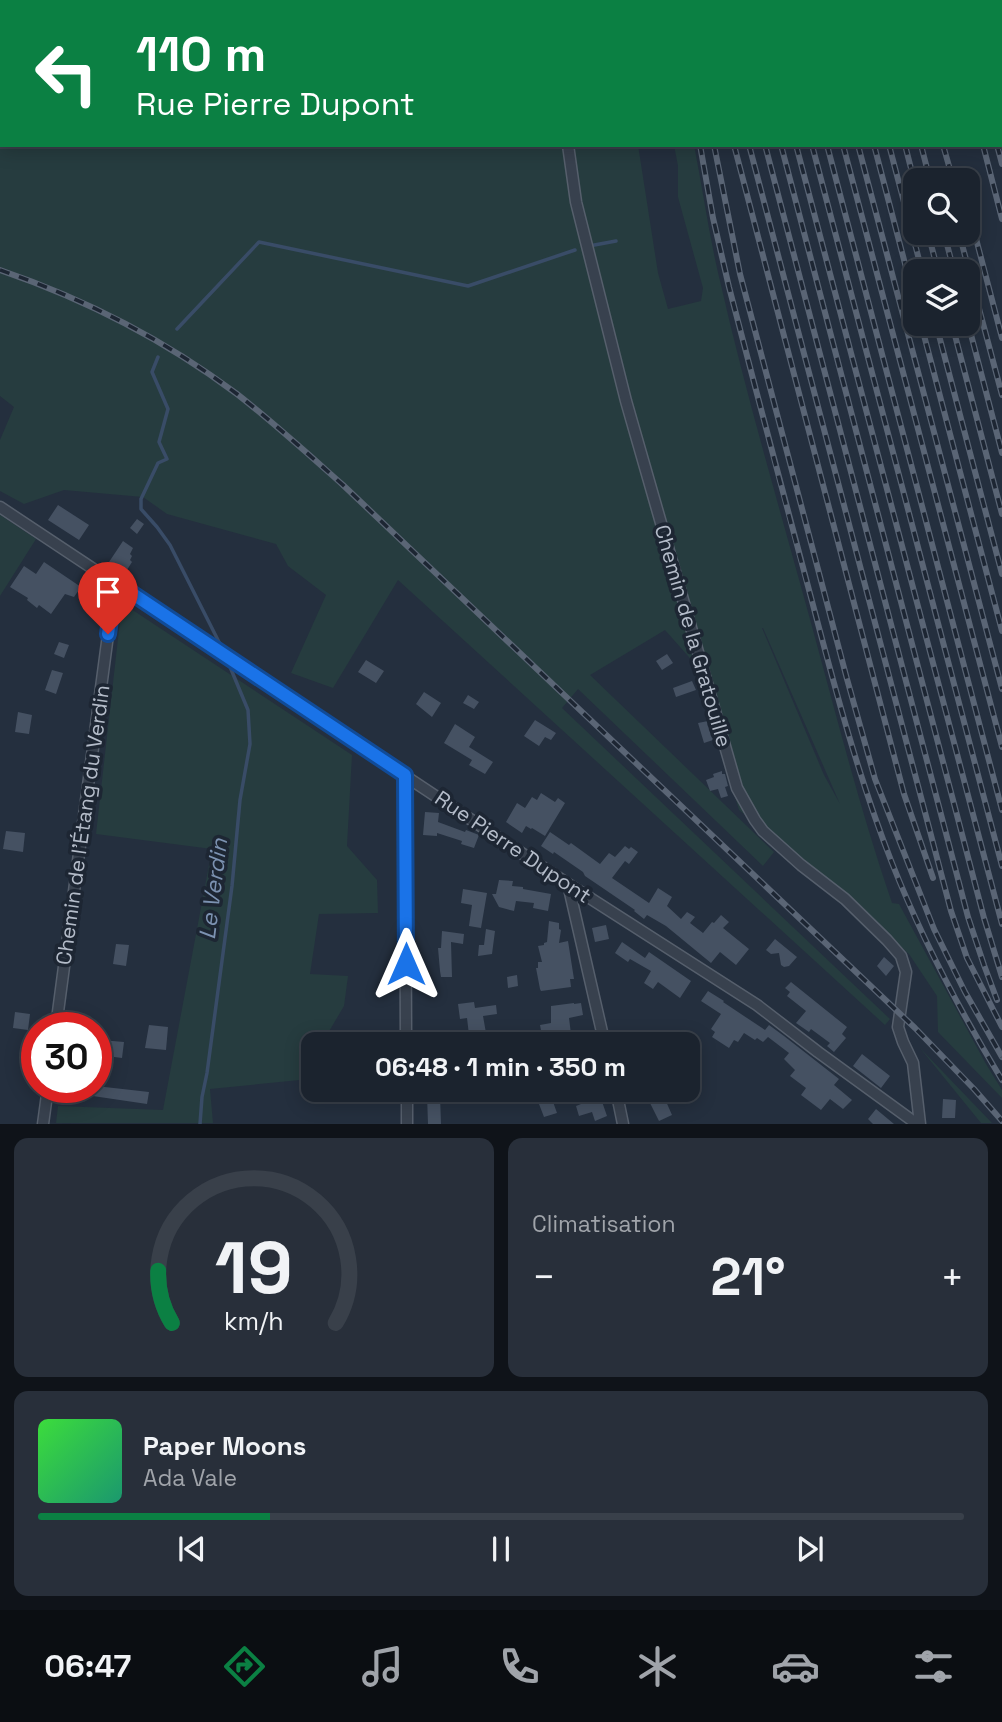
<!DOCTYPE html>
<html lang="fr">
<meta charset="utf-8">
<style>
:root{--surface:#1b232e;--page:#282f3a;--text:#f1f3f6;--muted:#a0a4aa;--line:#39404a;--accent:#0b8043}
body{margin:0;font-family:"Space Grotesk",sans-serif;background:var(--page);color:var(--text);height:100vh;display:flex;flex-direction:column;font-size:26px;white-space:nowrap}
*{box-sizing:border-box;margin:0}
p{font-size:23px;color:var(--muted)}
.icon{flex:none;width:38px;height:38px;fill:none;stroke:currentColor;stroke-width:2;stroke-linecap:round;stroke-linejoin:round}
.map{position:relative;height:1124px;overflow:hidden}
.sheet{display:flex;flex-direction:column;gap:14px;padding:14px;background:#0f1319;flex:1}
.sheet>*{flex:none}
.hud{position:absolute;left:0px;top:0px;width:1003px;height:147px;box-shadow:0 4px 18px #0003,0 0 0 2px var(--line);background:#0b8043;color:#fff;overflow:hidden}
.fabs{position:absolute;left:903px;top:168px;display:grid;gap:14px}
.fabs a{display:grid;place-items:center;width:77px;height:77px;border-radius:14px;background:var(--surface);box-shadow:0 4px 18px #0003,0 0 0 2px var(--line);font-size:35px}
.speed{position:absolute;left:21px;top:1012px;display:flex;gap:14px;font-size:35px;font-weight:700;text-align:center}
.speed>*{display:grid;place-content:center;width:91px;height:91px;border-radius:50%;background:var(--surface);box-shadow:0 4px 18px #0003,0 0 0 2px var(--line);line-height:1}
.speed .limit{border:10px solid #d22;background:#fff;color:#111}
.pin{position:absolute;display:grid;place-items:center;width:60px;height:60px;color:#fff;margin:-72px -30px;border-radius:50% 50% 50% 0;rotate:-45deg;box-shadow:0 0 7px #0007}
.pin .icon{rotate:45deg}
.me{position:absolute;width:77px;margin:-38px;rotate:0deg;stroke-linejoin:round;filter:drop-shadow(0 0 5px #0008)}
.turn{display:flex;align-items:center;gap:24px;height:147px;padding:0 21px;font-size:32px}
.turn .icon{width:91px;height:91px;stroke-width:2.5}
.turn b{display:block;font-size:49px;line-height:60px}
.big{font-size:52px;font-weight:700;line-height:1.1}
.sheet .card{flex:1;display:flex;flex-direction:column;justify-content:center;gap:10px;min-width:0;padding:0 24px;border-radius:14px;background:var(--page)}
.sheet .dial{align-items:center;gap:0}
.dial svg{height:182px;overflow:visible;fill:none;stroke:var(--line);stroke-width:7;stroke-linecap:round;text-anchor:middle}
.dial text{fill:var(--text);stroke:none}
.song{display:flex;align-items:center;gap:21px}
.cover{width:84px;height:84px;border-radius:10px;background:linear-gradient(135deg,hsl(120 70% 55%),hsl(160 70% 35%))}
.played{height:7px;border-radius:4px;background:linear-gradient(90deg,var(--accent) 25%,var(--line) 25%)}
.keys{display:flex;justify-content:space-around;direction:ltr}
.heat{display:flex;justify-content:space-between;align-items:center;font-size:38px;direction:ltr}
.sheet .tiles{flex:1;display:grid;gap:14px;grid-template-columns:1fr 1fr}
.card:last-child{grid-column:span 2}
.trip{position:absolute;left:301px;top:1032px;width:399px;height:70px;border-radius:14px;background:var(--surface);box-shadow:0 4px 18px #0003,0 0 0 2px var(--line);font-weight:700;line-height:70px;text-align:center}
.dock{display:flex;height:112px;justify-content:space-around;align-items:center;background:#0b0e12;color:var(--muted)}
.dock .icon{width:49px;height:49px}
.dock .on{color:var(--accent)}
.dock b{font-size:32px;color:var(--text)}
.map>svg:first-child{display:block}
.green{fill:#263c3f;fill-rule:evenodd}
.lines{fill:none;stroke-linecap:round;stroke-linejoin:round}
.stream{stroke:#394c67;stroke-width:3.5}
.building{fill:#455162}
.minor-casing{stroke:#565f6c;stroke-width:13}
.motorway-casing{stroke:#434c59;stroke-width:22}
.minor{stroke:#38414e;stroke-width:10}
.motorway{stroke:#746855;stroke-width:19}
.rail-casing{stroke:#5a6575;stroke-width:6}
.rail{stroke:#1d2633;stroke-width:3.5;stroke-dasharray:10;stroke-linecap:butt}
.route-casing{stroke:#114b97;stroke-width:18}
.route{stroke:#1a73e8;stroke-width:12}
.labels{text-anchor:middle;stroke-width:7;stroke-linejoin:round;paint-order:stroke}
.street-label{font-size:21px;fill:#b4bcc9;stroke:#1d2633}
.water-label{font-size:23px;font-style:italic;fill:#7c92b1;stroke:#1d2633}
</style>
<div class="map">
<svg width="1002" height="1124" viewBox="0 0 1002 1124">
<rect width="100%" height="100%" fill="#242f3e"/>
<path class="green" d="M0,0H68L66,2H2V61L0,63Z
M139,0H625V2H137Z
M964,0H1001L1002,6V140L1001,2H965Z
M2,133V145H638L658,273L668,309L701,301L703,288L678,197V166L674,145H694C703,190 709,236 720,281C743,382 772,482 800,583C830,690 856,798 892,903L899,904L986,1064L1002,1090V1098L938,1032L937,996L909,954L789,850L739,810L696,665L665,630L590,675L774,852L763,866L578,689L562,708L890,1019L885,1025L398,580L333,688L291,673L326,595L288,566L276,544L167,514L143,497L64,490L24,504L0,491V440L14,407L0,396V135ZM762,628H763L840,804L824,775Z
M0,515L36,539L0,596Z
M122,603L352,755L347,846L377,880L378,913L319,914L310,974L348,976L344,1006L321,1045H313C313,1057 309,1067 310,1079L210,1089L213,1123H56L58,1106L163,1110L212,849L96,834Z
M920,1048L992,1123H981Z"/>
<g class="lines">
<path class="stream" d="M589,246L616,241
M177,329L259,242L468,286L575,250
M158,357L152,372L168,409L159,442L167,459L158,463L141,499V509L157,527L170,545L221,646
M200,1124L202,1097L207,1073L232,886L240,800L250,744L248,710L228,662"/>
</g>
<path class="building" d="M58,505L89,525L79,540L48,520Z
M137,519L144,524L137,534L130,528Z
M123,541L133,548L130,554L132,556L130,560L132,562L125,573L109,562Z
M44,562L81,587L74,597L65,594L51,614L39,605L37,608L27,600L28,598L10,587L24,566L36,574Z
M59,642L69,645L64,658L54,654Z
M667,654L673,663L662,670L656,661Z
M366,660L384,671L376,683L358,672Z
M52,670L63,673L56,694L45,690Z
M692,681L696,690L676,697L673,688Z
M424,692L441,703L432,717L416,704Z
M468,695L479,702L474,709L463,703Z
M18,712L32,715L29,734L15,732Z
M535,720L556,733L551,740L545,737L539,746L524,736Z
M708,721L713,740L704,743L698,723Z
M455,724L475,737L469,747L493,762L485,774L469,765L472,760L444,743Z
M722,771V774H725L728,786L725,787L728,796L721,798L718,789L710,791L706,780L714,777L713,774Z
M541,793L555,802L558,798L565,803L545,836L532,828L531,829L526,826L522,833L506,822L517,803L525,808L532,797L537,800Z
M425,812L439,813L438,822L465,832L466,830L479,835L474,848L461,844L462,841L437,833V836L423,835Z
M6,831L25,833L23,852L3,849Z
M550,832L569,845L571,843L600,864L609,853L615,857L625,846L629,849L631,847L638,852L629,864L625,861L612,878L649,903L658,888L672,897L667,906L681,919L687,912L695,917L690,923L703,933L712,922L714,923L721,915L729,922L723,928L749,949L736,965L720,952L711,963L666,926L647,915L644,919L634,911L635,910L585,876L583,872L554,852L553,854L541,846Z
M499,880L513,881L512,886L523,887V889L551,894L548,911L533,908L534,903L516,901L514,911L499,907L492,894H496Z
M463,889L487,893L481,928L469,926L472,905L461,903Z
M549,921L559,923V929L561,930L559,943L568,941L574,979H570L571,987L541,991L540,989L536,968H538V962H542L538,946L544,945V943L547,942Z
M606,925L609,939L595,942L592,928Z
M486,929L495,931L492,954L478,956L479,945H484Z
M442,931L464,934L463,944L451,942L452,977H441L440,971L438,948H441Z
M775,939L797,957L789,966L784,967L781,965L779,953L771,954L766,950Z
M622,942L645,958L649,952L691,981L680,998L658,982L653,989L644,983L651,971L630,959L628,962L615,953Z
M116,944L129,945L126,966L113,964Z
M884,957L894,966L886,976L877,966Z
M517,975L518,986L508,988L507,977Z
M791,982L847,1027L842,1034L846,1038L834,1052L827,1046L830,1043L811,1029L809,1032L796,1023L806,1011L787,996L790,992L785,988Z
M708,991L724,1001L723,1002L765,1030L769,1025L784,1036L839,1079L834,1085L852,1100L843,1109L830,1099L821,1110L801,1095L806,1088L790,1076L795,1070L784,1059L789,1053L768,1037L763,1042L757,1038L755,1040L744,1033L738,1042L734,1040L729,1048L712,1037L715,1032L711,1029L721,1014L701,1001Z
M474,1002L475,1008L496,1005L497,1014L483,1016L486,1033L469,1035L467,1018L460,1019L458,1004Z
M574,1003V1004L581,1003L583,1015L569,1018L572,1042L563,1044L562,1033L542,1036L540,1025L551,1023V1006Z
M15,1012L30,1014L28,1030L13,1028Z
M149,1025L168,1027L166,1050L145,1048Z
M365,1034H379L380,1045H366Z
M588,1034L591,1045H577L575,1037Z
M101,1040L124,1042L122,1058L99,1055Z
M862,1054L890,1076L881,1088L853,1066Z
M96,1086L149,1092L147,1104L86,1095L87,1087Z
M575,1090H598L607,1116L595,1121L592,1112L579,1116L576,1106L581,1104Z
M655,1090H661L672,1115L659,1121L646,1095Z
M427,1095H440L441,1124H428Z
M552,1099L557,1113L544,1117L539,1104Z
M943,1099L956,1100L955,1118H942Z
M876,1109L894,1124H873L868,1119Z"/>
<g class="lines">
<g class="minor-casing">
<path id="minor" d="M560,2V0
M568,145L576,202L626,401L737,788L755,820L763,831L801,865L845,899L887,940L901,956L906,972L898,1027L903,1042L913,1063L920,1124
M0,507L568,884L757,1005L818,1052L917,1124
M405,775L406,1045
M568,884L605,1045
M56,1027L115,582
M407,1090V1124
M616,1090L623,1124
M43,1124L48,1087"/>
</g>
<g class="motorway-casing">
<path id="motorway" d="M91,2L93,0
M116,2L118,0
M0,92L2,91
M0,119L2,117"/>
</g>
<use href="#minor" class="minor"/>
<use href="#motorway" class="motorway"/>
<g class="rail-casing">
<path id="rail" d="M682,0L683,2
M697,0V2
M712,0V2
M729,0V2
M743,0V2
M758,0L759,2
M774,0V2
M796,0L797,2
M812,0V2
M836,0V2
M851,0V2
M875,0V2
M897,0L898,2
M912,0L913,2
M944,0L945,2
M959,0V2
M700,145L713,218L729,287C757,393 784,499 813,605C836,692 859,779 892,863C922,939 960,1011 1002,1080
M714,145L740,274L847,679L875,779L934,929L965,992L1002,1057
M734,145L904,794L933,878
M749,145L951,911L967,958L1002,1027
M765,145L968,917L984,965L997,1000
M781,145L984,918L1002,977
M796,145L1002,924
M812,145L1002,866
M827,145L1002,810
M843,145L1002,747
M858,145L1002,689
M874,145L915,302
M889,145L922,271
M905,145L915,184
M921,145L930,180
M943,145L953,180
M983,145L1002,219
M997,145L1002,164
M968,208L1002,338
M928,233L938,271
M944,233L954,271
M959,233L1002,395
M0,270C85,299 165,340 237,394C274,423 308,454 343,485L915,1028L974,1089L1002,1121
M968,323L1002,453
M921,324L1002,631
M936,324L1002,574
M952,324L1002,514"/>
</g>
<use href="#rail" class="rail"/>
</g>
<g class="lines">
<g class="route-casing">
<path id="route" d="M108,634L115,582L405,775L406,964"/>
</g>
<use href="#route" class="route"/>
</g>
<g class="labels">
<g class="street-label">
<text transform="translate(693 636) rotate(74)" y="7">Chemin de la Gratouille</text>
<text transform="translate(83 825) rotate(-82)" y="7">Chemin de l'Étang du Verdin</text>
<text transform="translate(513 847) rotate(34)" y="7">Rue Pierre Dupont</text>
</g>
<g class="water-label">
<text transform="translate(213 889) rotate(-83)" y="8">Le Verdin</text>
</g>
</g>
</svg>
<div class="fabs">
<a><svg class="icon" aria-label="search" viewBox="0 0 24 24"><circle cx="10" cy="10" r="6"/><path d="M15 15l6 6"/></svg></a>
<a><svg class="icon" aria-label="layers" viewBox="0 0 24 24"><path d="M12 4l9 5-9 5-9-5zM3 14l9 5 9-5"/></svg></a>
</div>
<div class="speed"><div class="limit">30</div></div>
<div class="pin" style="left:108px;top:634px;background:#d93025"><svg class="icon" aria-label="arrive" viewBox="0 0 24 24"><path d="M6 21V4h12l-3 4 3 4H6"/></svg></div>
<svg class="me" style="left:406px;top:964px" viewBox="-20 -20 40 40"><path d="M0-17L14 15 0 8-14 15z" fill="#1a73e8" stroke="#fff" stroke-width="4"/></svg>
<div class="trip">06:48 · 1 min · 350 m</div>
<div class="hud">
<div class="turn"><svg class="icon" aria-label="left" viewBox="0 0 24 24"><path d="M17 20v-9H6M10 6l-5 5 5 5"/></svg><div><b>110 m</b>Rue Pierre Dupont</div></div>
</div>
</div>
<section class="sheet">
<div class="tiles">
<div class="card dial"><svg viewBox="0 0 100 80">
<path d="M14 69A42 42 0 1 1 86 69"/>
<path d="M14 69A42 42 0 0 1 8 46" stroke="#0b8043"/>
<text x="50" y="56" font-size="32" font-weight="700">19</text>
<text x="50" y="72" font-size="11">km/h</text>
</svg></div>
<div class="card"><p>Climatisation</p>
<div class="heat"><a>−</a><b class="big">21°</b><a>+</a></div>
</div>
<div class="card">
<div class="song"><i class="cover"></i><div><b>Paper Moons</b><p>Ada Vale</p></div></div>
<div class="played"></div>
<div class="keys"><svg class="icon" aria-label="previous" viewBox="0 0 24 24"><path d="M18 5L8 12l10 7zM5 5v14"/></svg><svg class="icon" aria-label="pause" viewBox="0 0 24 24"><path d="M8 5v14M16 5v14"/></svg><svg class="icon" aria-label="next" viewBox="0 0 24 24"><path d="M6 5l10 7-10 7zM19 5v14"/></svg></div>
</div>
</div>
</section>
<nav class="dock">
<b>06:47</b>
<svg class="icon on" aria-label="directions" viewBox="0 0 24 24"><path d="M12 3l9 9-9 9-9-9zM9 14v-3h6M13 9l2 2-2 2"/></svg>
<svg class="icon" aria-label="music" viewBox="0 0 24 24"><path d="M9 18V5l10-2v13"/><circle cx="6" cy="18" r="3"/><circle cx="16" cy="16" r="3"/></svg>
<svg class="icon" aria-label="phone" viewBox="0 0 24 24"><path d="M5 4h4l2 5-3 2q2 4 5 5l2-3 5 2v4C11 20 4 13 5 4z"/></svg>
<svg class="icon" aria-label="climate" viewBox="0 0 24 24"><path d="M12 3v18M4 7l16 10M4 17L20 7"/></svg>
<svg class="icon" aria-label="car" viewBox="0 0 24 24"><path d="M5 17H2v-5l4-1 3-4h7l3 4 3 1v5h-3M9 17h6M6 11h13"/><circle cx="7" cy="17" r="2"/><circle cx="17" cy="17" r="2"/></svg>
<svg class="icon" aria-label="filters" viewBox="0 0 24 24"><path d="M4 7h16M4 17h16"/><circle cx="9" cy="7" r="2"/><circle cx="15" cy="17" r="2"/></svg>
</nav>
